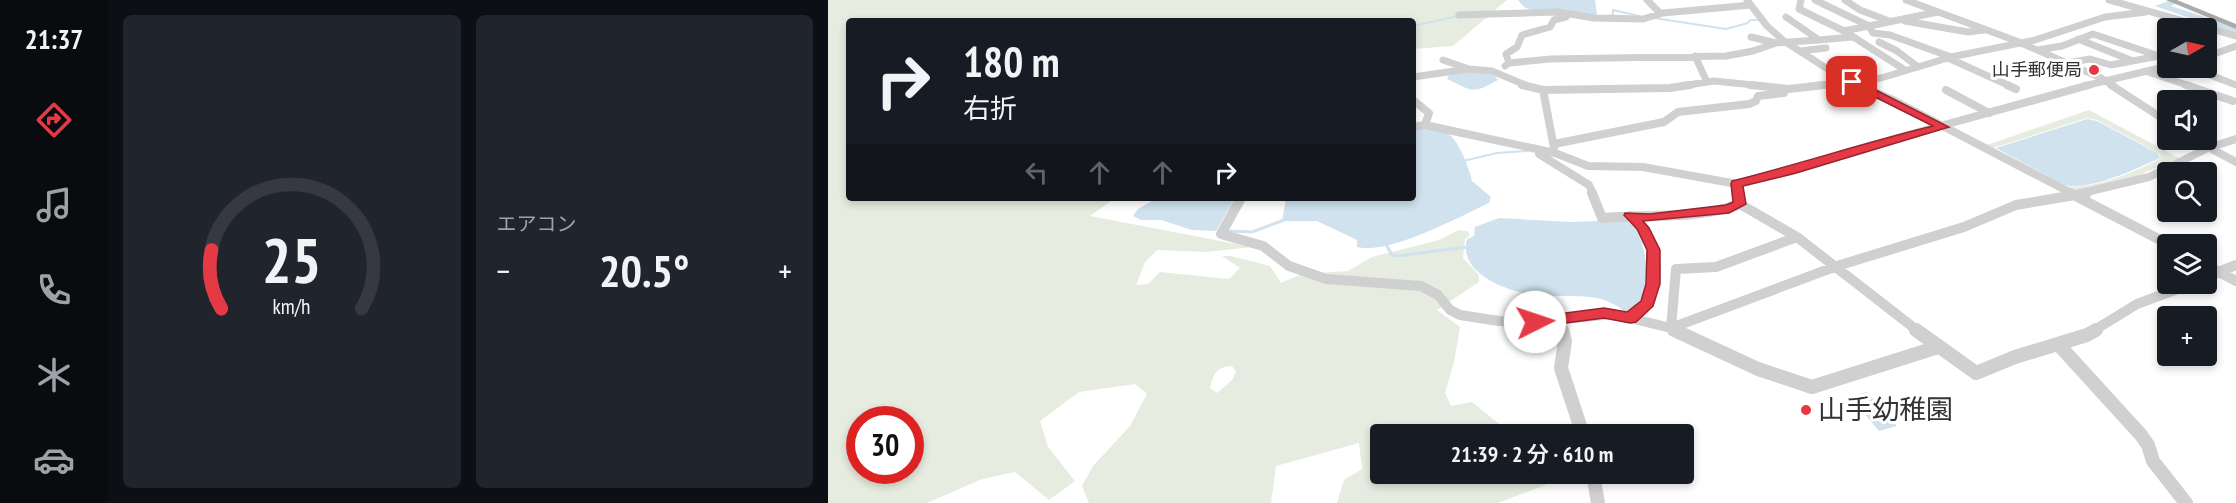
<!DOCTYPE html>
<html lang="ja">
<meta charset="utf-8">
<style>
:root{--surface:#171b24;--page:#20242c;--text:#f1f3f6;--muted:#9ea1a6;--line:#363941;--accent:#e63946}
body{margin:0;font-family:"PT Sans Narrow","Noto Sans JP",sans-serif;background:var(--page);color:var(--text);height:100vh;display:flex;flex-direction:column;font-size:22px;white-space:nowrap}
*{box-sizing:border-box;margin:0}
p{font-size:20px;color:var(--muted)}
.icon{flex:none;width:33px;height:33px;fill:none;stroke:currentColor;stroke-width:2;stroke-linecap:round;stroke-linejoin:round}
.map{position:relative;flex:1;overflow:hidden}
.side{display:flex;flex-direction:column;gap:15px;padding:15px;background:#0d0f14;width:720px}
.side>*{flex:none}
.banner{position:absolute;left:18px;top:18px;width:570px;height:183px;border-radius:6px;box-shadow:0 3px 9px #0003;background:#171b24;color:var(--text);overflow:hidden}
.needle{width:39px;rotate:81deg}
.tools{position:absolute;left:1329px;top:18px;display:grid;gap:12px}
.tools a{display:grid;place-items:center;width:60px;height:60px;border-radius:6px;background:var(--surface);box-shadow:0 3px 9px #0003;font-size:30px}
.speed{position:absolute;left:18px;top:406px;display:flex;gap:12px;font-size:30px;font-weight:700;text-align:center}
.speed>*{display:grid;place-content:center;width:78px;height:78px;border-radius:50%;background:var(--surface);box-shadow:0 3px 9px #0003;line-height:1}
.speed .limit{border:9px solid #d22;background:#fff;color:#111}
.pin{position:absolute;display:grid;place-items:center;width:51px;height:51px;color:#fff;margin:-26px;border-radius:12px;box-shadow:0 3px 9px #0006}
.me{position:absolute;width:66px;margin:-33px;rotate:86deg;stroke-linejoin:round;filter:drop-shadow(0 0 4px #0008)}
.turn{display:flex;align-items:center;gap:21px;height:126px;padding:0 18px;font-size:27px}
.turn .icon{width:78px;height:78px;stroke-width:2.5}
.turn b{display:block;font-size:42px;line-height:51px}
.lanes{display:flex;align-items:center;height:57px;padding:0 18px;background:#0003;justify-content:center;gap:30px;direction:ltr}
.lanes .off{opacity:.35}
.big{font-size:45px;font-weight:600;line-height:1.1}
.side .card{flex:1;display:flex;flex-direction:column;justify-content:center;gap:9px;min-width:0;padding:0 21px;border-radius:9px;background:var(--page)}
.side .dial{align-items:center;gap:0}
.dial svg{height:156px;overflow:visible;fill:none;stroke:var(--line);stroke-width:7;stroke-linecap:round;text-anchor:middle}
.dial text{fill:var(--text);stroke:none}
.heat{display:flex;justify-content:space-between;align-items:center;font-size:33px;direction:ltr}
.side .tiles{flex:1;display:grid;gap:15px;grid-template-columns:repeat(2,1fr)}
.trip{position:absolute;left:542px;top:424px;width:324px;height:60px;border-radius:6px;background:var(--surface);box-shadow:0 3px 9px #0003;font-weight:600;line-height:60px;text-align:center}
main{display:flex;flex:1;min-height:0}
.tab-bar{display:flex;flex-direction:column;width:108px;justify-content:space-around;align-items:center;background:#090b0e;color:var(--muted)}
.tab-bar .icon{width:42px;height:42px}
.tab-bar .active{color:var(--accent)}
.tab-bar b{font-size:27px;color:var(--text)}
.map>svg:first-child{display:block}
.green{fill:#e6ecdf;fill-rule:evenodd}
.water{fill:#cfe2ee}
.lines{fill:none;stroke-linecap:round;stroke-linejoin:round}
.stream-far1{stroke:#cfe2ee;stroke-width:2}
.stream{stroke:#cfe2ee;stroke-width:3}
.river{fill:#cfe2ee;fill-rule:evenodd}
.minor-far3{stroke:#d0d0d0;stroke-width:7}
.minor-far2{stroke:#d0d0d0;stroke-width:8}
.minor-far1{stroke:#d0d0d0;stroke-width:10}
.minor{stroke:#d0d0d0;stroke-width:14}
.major{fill:#ababab;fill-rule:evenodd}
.route{fill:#e63946;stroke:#96252e;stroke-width:1.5}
.poi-dot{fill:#e63946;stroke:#fff;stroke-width:2}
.labels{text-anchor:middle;stroke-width:6;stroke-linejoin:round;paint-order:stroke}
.far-poi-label{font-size:18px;fill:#333;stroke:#fff;text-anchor:end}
.near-poi-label{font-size:27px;fill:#333;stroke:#fff;text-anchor:start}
</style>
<main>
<nav class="tab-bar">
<b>21:37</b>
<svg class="icon active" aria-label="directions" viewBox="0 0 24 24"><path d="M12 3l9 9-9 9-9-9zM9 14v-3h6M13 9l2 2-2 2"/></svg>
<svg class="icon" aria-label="music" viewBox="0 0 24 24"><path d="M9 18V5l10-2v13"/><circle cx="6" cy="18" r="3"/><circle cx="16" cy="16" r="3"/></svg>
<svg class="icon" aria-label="phone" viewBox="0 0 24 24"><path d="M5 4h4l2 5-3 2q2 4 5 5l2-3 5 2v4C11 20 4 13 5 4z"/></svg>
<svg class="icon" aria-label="climate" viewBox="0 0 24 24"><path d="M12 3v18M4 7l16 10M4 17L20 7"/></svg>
<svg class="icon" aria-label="car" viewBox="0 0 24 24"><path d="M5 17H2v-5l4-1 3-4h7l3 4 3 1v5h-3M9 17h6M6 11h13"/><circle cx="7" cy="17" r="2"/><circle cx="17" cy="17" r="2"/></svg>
</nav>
<section class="side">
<div class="tiles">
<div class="card dial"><svg viewBox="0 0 100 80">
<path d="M14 69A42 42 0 1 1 86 69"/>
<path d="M14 69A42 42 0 0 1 9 39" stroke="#e63946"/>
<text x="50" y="56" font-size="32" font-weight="700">25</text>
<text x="50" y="72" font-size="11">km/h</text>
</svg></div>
<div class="card"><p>エアコン</p>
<div class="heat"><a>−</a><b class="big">20.5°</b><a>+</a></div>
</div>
</div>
</section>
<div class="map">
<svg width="1408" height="503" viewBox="0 0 1408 503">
<rect width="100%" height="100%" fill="#fff"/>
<path class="green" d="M0,0H679L625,46L585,49V21H21V198H287L262,216L424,247L378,252L329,250L317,262L308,285L320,284L332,272L401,279L412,268L394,256H403L442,266L453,283L474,274L520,271L544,257L611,240L631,230L639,231L642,235L637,239L635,258L651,275V282L609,310L632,327L626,362L617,393L623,406L644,402L685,435H552V474H746L670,503H509L516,480L534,469L531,443L448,466L443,503H261L254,486L265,466L302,426L319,394L307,384L251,392L212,421L220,447L247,481L221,500L187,472L154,479L99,503H0ZM404,366L408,372L404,380L389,393L382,388C386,373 388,367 404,366ZM32,420H82V471H32Z
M1261,110L1351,158L1309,176L1248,191L1238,186C1265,190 1310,171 1333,158L1330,153L1269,120L1259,118L1165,148L1159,145Z"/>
<path class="water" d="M690,0H767L769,15L703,10L696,7Z
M644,71L666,75L670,80C643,95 645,91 619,79L622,74Z
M1259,119L1269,121L1329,153L1332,158C1307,169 1263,191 1236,185L1168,148Z
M585,128C596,130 609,130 617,132C629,135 642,170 644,181L663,197L661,203C631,217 561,255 529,247V240L489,221H454L458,198H585Z
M329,198H407L388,231L364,230L333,220H313L305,216L310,209Z
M794,217C799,221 805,225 808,230C819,245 823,289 810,303C807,307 802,309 798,312C790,306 779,300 769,298C746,294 722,298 700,294C673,289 630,271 639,239L646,236L647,227L671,218L742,222L771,221Z
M1039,392L1069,426L1051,431L1022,397Z"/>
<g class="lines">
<path class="stream-far1" d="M780,16L785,15V10L811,16
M826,18L898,29L920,23L922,20H930
M585,26L630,16
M635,161L669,153L699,151"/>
<path class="stream" d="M399,231L424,232L456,220
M556,241L564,255L570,256L640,247"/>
<path class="river" d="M1343,0L1348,3L1343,6L1408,27V34L1327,6Z"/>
<path class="minor-far3" d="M819,0L832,13
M919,0L939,26L956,41L1020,82
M973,0L971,9L1016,31L1077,70
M987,0L1041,26L1045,33L1062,35L1123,57
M1017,0L1032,10L1061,21
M1078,0L1191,42L1273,78L1286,86
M1281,0L1408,36
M631,15L730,12L766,18L815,19L835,13L923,5
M1077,21L1140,32L1156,30
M1016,31L1110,12
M923,37L948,43
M1250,39L1305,61
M991,40L1024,37
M1051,42L1069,51L1090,67
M1210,50L1234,46L1265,34L1340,59
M972,51L998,48
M867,56L879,82
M1378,57L1408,46
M1120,58L1182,86
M615,60L641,69
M681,63L723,59L898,56L925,51L948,43L991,40L958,17
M1239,63L1262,59L1283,65L1331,56
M677,66L681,63L678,54L689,47L694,35L722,27L726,20L738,17
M1364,68L1408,85
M1317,71L1362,86
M585,77L641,69L664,71L700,86
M1026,83L1034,86
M853,86L886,81L936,86
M983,86L1053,78L1123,57L1207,40L1277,17L1318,12
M1256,86L1340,66"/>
<path class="minor-far2" d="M694,85L715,90L842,88L862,85
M922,85L961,89L996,85
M1030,85L1065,100L1245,194
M1179,85L1188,89
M1283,85L1340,122
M1358,85L1405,101
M715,90L726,148
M1118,90L1161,113
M585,100L601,113L597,125
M585,127L597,125L727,153L760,166L815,167L909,184L964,171L1069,138L1261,85
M1367,140L1408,162
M726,144L836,122L850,112L921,104L928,101L930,96L956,93
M711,151V154L761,185L765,194
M909,184L911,194
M1250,194L1321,177L1380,148L1408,139"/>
<path class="minor-far1" d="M764,193L774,218C820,214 868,220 912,204
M910,193L912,204L969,237L1090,331
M1242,193L1340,244
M413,198L393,234L435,246L461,266L498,279L593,286L610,295L622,310L632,315L671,321L707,322L785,314L843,328L1009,266L1136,227L1188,205L1259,193
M802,216C834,244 839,293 802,318
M1378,265L1408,281
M1378,277L1408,265
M731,321L734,331
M849,331L843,328L848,269L888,267L969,237
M1265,331L1309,304L1363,284"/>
<path class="minor" d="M734,330L737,341L733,368L755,435
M846,330L930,369L984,387L1110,347
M1088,330L1148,373L1187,357L1259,335L1268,330
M1230,344L1313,435L1320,445L1325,461L1358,503
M765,474L770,503"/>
<path class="major" d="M1338,0H1349L1408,24V29Z"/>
</g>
<path class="route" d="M1021,80H1028L1121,127L968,173L915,186L918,204L901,213L815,221L821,228L832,250V284L825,306L808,322L802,323L776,318L707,327L702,326L699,322L702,319L707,317L776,308L799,312L813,301L818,284L819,250L809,229L796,215L797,213L822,214L898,205L905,202L903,184L904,181C972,164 1038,142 1105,126L1021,84Z"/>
<g class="poi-dot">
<circle cx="1266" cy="70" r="6"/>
<circle cx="978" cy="410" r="6"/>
</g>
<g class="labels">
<g class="far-poi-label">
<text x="1254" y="76">山手郵便局</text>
</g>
<g class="near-poi-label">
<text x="990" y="419">山手幼稚園</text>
</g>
</g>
</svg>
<div class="tools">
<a><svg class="needle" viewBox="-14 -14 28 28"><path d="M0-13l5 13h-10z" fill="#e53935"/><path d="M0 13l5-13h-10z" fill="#9ea1a6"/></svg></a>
<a><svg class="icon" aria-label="sound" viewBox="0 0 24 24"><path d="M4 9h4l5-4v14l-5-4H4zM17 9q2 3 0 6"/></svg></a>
<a><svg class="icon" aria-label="search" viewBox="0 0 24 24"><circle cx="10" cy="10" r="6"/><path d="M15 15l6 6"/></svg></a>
<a><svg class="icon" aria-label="layers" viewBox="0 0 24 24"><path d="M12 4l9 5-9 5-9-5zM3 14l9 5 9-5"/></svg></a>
<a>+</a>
</div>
<div class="speed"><div class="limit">30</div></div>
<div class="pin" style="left:1024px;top:82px;background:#d93025"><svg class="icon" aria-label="arrive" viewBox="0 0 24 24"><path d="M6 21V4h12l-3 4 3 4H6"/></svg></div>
<svg class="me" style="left:707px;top:322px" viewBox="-20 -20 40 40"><circle r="19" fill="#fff"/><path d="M0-13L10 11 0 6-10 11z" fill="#e63946"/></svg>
<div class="trip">21:39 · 2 分 · 610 m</div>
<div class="banner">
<div class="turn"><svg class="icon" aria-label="right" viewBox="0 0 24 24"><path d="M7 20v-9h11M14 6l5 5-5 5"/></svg><div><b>180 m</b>右折</div></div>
<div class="lanes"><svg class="icon off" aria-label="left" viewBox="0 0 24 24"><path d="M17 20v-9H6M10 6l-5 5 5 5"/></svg><svg class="icon off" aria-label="ahead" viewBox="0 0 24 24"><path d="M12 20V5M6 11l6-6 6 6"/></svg><svg class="icon off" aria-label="ahead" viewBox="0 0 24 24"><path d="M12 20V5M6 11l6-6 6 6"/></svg><svg class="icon" aria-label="right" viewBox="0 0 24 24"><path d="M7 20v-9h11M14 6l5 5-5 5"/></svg></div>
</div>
</div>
</main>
